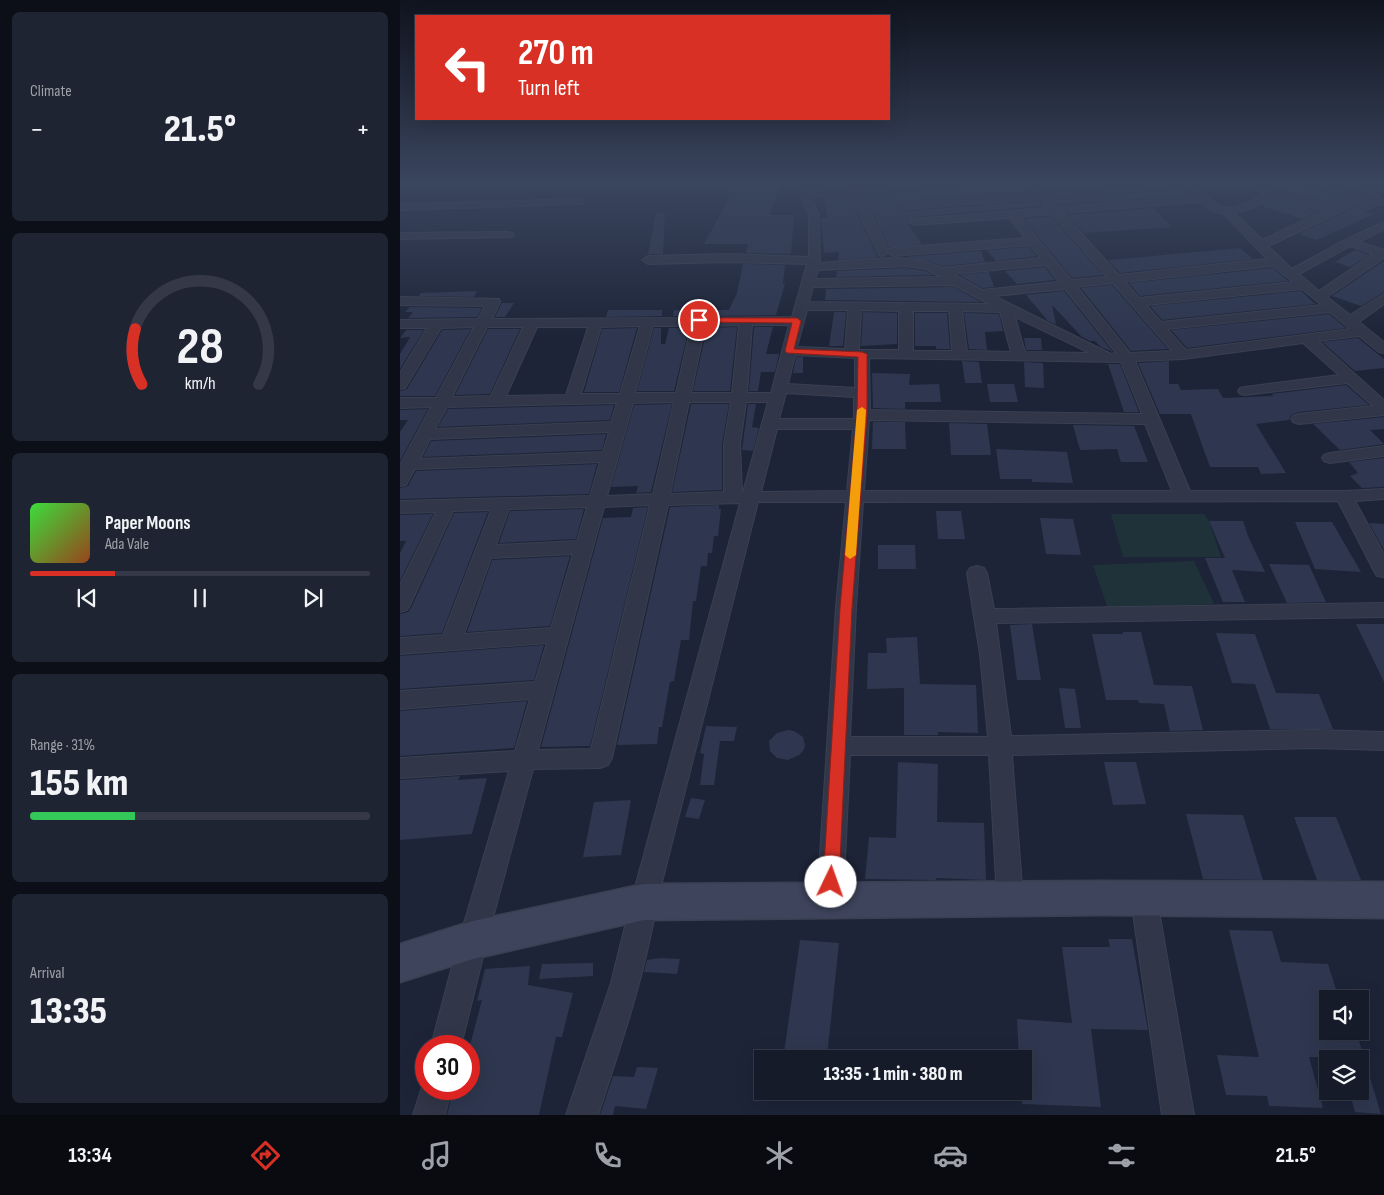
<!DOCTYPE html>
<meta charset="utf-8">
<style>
:root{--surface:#161b2a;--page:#1f2432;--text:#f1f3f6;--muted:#9ea1a8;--line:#353947;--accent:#d93025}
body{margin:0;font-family:"Sofia Sans Condensed",sans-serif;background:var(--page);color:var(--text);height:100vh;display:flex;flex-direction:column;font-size:19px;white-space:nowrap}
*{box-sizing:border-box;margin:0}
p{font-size:16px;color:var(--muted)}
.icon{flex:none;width:28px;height:28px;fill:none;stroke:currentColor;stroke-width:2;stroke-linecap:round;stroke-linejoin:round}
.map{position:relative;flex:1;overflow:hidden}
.drawer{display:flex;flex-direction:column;gap:12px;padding:12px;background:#0c0f17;width:400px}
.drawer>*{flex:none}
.guide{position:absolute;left:15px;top:15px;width:475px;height:105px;border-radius:0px;box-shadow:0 5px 20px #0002,0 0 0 1px var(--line);background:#d93025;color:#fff;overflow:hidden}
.tools{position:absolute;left:919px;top:990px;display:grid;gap:10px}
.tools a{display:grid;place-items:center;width:50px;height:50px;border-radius:0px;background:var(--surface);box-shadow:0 5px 20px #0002,0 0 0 1px var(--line);font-size:25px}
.speed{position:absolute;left:15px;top:1035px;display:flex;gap:10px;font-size:25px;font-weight:700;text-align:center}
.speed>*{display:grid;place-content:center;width:65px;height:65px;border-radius:50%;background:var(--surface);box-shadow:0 5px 20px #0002,0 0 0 1px var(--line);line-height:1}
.speed .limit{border:8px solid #d22;background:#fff;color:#111}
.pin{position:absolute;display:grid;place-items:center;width:42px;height:42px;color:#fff;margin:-21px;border:2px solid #fff;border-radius:50%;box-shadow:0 1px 5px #0007}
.me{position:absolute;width:55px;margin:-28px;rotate:3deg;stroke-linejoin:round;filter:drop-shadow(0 0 4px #0008)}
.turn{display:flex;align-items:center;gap:18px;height:105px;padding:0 20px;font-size:22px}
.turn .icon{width:65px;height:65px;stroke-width:2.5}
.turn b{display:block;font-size:35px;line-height:42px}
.big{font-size:38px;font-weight:800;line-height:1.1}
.drawer .card{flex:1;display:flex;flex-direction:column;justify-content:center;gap:8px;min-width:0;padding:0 18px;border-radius:8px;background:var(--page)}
.drawer .dial{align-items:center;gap:0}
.dial svg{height:130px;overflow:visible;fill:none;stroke:var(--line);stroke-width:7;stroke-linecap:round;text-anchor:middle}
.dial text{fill:var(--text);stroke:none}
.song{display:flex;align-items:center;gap:15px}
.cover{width:60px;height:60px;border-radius:8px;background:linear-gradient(135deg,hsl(120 70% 55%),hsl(20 70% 35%))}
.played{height:5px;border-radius:2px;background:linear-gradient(90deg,var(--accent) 25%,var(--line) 25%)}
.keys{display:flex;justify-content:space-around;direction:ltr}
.heat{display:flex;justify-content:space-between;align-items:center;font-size:28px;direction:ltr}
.charge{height:8px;border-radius:4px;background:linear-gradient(90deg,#34c759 31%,var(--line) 0)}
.trip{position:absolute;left:354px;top:1050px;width:278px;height:50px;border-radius:0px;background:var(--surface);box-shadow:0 5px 20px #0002,0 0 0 1px var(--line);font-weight:800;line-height:50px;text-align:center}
.menu{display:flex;height:80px;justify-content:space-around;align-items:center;background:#090b11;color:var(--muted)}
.menu .icon{width:35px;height:35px}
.menu .selected{color:var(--accent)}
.menu b{font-size:22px;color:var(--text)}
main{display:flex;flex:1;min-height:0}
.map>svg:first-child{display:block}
.green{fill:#1f3139}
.building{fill:#2e374f}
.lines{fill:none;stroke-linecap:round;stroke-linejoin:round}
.street-casing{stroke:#3a4052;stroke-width:2}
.secondary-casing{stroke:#3a4052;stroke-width:3}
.street{fill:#313648;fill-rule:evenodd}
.secondary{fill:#3e445c;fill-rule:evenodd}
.route{fill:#d93025;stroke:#8d1f18}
.slow{fill:#f59e0b}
</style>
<main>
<section class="drawer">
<div class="card"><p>Climate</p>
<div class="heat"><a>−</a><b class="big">21.5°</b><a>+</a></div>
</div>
<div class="card dial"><svg viewBox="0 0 100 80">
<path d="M14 69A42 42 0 1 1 86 69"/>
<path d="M14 69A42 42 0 0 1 10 35" stroke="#d93025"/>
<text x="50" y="56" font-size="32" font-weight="700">28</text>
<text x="50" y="72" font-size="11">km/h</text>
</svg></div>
<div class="card">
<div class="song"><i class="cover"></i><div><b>Paper Moons</b><p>Ada Vale</p></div></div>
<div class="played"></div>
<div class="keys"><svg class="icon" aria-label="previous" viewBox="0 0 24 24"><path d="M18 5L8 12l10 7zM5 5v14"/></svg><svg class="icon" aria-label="pause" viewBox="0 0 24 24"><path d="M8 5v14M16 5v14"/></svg><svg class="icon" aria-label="next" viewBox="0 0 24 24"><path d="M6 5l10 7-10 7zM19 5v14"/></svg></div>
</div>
<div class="card"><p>Range · 31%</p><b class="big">155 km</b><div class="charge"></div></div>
<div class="card"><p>Arrival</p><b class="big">13:35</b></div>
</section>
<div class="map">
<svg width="984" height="1115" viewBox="0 0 984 1115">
<rect width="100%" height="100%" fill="#1d2438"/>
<path class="green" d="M711,514H804L809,521L821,557H723Z
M794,561L814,604L708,609L693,565Z"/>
<path class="building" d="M325,182H381L370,215H394L391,254L346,253L348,244H304L329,198Z
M422,182H500L423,187Z
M567,182H572V185L622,182L629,191L505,201L498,207L505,211L637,201L642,206L515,217L507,223L522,244L489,248L464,195L560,187Z
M636,182H752L645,190Z
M857,182H902L904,186L948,198L933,205Z
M926,182H952L954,186L977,192L974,193L982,196L979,197Z
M783,189L790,195L658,205L653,200Z
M449,196L477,256L478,257L438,260L439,252L424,253L421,218H427L424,198Z
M876,198L919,211L903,219L861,206Z
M964,203L977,206L965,212L974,214L917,240L899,234Z
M753,208L772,227L684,233L667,215Z
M256,213H265L263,254H248Z
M651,216L703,275L672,278L624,219Z
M629,247L637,256L596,261L587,250Z
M840,248L853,259L720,273L708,260Z
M955,250L969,255L950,267L935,262Z
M581,251L585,262L542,266L529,261L504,257Z
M984,261V292L961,306L932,296Z
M343,264L385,265L383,284H385L376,315L304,316L298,314L294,316H273L274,310H329L337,293Z
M645,267L655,280L617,284L605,271Z
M505,268L525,271L534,275L436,277L437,271Z
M873,268L888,281L740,296L729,283Z
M589,272L594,287L582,288L559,275Z
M712,285L768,349L731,351L681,288Z
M554,287L581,302L425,300L426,289Z
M77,291L74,297L19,296L21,293Z
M664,291L713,352L701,347L695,341H690L682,337L652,305L656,324L648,321L626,295Z
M901,291L915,304L762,320L750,306Z
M102,303H114L105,317H95Z
M10,307L82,308L77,317L8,318L13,312H5Z
M208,310H262V316L206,317Z
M434,312H446L443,346H429Z
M463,312L497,313V344L461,346Z
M515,313H547L550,349H536V346H515Z
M564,313L599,314L603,331L585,332L587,350L569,349Z
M929,314L946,328L787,348L771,330Z
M337,327L330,391H293L307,328Z
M354,327H373L366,354H379L375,372H361L358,391H349Z
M237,328L219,392H184L202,329Z
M254,328H261V344H265L269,328H289L274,391H237Z
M71,329L35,396H0V391L7,389L42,330Z
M88,329H120L90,394L55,395Z
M6,330H24L0,369V354L10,337L0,338Z
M624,338H641L642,350H626Z
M958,338L984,359V368L955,371L922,342Z
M396,357H403V373H393Z
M562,361L579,362L582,383H565Z
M769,361V384H778L781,390L818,389L823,398L874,396L871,394L946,385L969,405L899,412L891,415L889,420L856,424L886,473L861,474L858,467H810L791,414H760L738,363Z
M624,362L643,363L644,388L625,387Z
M708,364H720L739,412H724Z
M472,373L510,374L509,385L539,384L541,402H505V409L473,408Z
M587,384H614L618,402H590Z
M272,404L251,492L236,493L238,486L211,487L234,405Z
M291,404H329L322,444V490L272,492Z
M348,404H356L352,427L359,428L353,451L342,450Z
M214,405L210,420L38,427L48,409Z
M28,409L0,461V432L8,420H0V410Z
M984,417V429L970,430L984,444L940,450L913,424Z
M473,422H505L506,449H472Z
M549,423L587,424L591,455H551Z
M673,425L734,426L748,462H721L717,449L680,450Z
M206,434L202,450L23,457L31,441Z
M596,449L667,452L673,483L632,482V479H600Z
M984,458V487L962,488L950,476L958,473L949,462Z
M197,464L189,494L0,499V488L8,486L16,471Z
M319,505V509H321L318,536H314L312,553H308L307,566H301L296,601H293L289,640H281L274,681L270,682L262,727H259L257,744L217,745L270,507Z
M248,507L190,746L141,747L203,518L231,517L233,508Z
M184,509L176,539L99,543L110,511Z
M536,511H561L565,539H538Z
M88,512L42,633L0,636V614L8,612L12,606L54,513Z
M33,514L0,581V553L6,541H0V515Z
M640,518L673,519L681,555L646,554Z
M809,521H843L848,536L865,572L832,570L845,602H823L805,558H825Z
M895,522H932L961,572L915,569Z
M969,523L984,524V550Z
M478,545H515L516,569H478Z
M170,556L150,626L67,632L92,560Z
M869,564L909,565L926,602L887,603Z
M632,624L641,680H617L610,625Z
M956,624H984V682Z
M723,632H741L754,685L792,686L803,730L770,731L764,704L739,703L738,700H706L692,634H723Z
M816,633L855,634L876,693L919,694L933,729H870L855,684L832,683Z
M517,637L520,684L576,685L578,733L538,732V735H504V688L467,689L468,653H487L486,638Z
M144,645L134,680L0,689V656Z
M659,688L675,689L681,728H665Z
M127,701L114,748L0,756V711Z
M306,726L337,727L334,741H320L314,785H300L304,754L300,753Z
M388,730L394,731L403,737L405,746L403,751L399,755L388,760L377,758L370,751L369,741L377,733Z
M498,762L538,764L537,822L584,823L586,880L536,878V880L465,879L469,837L496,838Z
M704,762H736L746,804L713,805Z
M60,776L58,780L87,778L72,834L0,840V780Z
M291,798L305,800L299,819L285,817Z
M231,800L221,855L183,857L194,802Z
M786,814L843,815L863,880L803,879Z
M894,817H936L961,880H917Z
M829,930L872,931L881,962L928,964L939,999H928V1031H956L981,1114L955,1112L949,1091H960V1059L909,1057L923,1108L869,1106L867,1096L826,1095L817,1055L859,1057Z
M708,939H732L748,1030L691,1029L701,1107L622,1104V1059H619L617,1019L672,1023L662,947H710Z
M400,940L439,943L427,1057L384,1053Z
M260,958L280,959L277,974L244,972L247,960Z
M193,963V976L139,979L142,964Z
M130,966L128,985L173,993L162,1037H156L139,1115H47L52,1094H55L56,1089H69V1049L82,1000L77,1001L85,969Z
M237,1067L258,1068L246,1109L215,1106L213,1115H200L213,1076L234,1077Z"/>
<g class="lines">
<g class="street-casing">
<path id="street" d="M398,182H408L410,190L523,182H565L560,185L461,193L488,250L493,248L625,238L609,218L515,225L509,222L515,219L646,208L638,199L505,209L500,206L505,203L633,193L624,182H634L644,192L773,182H787L789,184L784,187L649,198L657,207L794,197L790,192L795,189C803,191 808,198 814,203C830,215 851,201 866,193L837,184L836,182H851L933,207L953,198L905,184L904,182H920L984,200V206L964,201L868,246L892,269L945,240L984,222V229L959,242L984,250V258L927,297L950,315L984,294V304L959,322L984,342V353L979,352L959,336L918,341L984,400V415L899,424L893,422L891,419L893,416L899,414L973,406L947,383L845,395L840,394L838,391L840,388L845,387L939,375L903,343L783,359L735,361L790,491H944L984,489V499L955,501L984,554V577L977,576L974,571L938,501L463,502L456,607L450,737H588L580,654L567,573L570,568L577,566L584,568L587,573L594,609L984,603V617L596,623L611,736L913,730L984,732V750L913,748L612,755L623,899L619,908L610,912L601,908L597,899L589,755H450L443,901L439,910L430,914L421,910L417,901L436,607L446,502H358L257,902C245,975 221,1045 198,1115H166L211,983L231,902L340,503L268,505L212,758L208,765L200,768L133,769L87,940L61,1046H31L59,940L109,771L0,778V758L115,751L130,699L0,709V691L135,682L147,643L0,654V638L43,635L91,510L53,511L10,605L7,610L0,612V585L36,512L0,513V501L190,496L200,462L15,469L6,485L0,486V465L31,407L0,408V398H36L74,327L41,328L7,385L5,388L0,389V373L27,328H0V320L78,319L85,306L0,305V297L99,299L100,302L92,319L294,318L299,316L304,318L392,317L407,264L328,262L248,264L242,260L248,256L328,254L409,257V215L400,194ZM450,194L479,255L483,256L488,253L493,256L630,245L641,258L542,268C510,251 456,261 420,263L419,215L411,197ZM876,196L924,211L862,240L835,213L855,207ZM801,202L809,209L824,214L867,259L719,275L663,213ZM652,214L707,277L671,280L620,217ZM950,246L973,254L919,291L899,274ZM646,265L659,282L582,290L553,274ZM505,266L526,269L541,277L415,279L418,270ZM873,266L893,282L739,298L725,282ZM713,283L772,351L730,353L677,287ZM554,285L589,304L409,302L413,287ZM665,289L716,353L711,354L594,296ZM902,289L922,305L761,322L746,305ZM407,310H448L445,349L397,347ZM461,310L499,311V350H459ZM513,311H549L552,351H513ZM562,311L600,312L611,352L567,351ZM930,312L950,329L786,350L767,329ZM615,317L690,353L625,352ZM339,325L332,393H291L305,326ZM352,325H389L371,393H347ZM240,326L220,394H181L201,327ZM253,326H291L276,393H235ZM87,327H123L91,396L52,397ZM137,327H188L166,395L106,396ZM395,355L455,358V388L388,384ZM469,358L721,362L742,414L470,410ZM386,393L454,397V419H379ZM274,402L253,494L207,496L233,403ZM289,402H331L324,444V492L270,494ZM346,402H368L343,492H342L340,444ZM217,403L211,422L35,429L47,407ZM469,420L745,424L772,491H464ZM377,429H453L447,491L361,492ZM209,432L203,452L20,459L30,439ZM250,505L191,749L138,750L204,507ZM187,507L177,541L96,545L109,509ZM173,554L151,628L64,634L91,558Z
M954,182H970L984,186V192L955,184Z
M179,199L183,200L184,202L183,204L0,210V204Z
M108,232L112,233L114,235L112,237L0,239V233Z
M984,446V456L930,463L924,461L922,458L924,455L930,453Z
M744,886L753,890L757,899L794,1115H762L731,899L735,890Z
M25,1078L26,1089H51L45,1115H13Z"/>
</g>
<g class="secondary-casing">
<path id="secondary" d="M701,881L984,882V918L701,915L244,920L73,959L0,982V944L73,921L244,884Z"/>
</g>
<use href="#street" class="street"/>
<use href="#secondary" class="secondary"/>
</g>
<linearGradient id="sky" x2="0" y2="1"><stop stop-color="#10141f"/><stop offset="0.54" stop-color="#3a455e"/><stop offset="1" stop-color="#3a455e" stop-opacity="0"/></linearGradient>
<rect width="984" height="338" fill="url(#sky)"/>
<path class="route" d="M299,318H397L401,321L394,349L462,352L467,354V415L452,608L439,882L436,887L431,889L425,887L423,882L440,608L457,415L458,357L387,353L385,351L392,323L296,322V319Z"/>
<path class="slow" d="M462,407L466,410L456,555L450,559L445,555L457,410Z"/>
</svg>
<div class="tools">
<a><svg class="icon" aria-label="sound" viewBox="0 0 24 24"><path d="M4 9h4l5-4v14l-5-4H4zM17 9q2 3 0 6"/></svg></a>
<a><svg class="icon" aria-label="layers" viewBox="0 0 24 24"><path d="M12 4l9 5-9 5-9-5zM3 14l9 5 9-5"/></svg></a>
</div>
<div class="speed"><div class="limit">30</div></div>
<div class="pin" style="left:299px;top:320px;background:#d93025"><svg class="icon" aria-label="arrive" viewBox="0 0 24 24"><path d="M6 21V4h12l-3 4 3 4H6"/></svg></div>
<svg class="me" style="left:431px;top:882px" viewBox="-20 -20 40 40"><circle r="19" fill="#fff"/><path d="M0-13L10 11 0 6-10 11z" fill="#d93025"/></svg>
<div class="trip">13:35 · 1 min · 380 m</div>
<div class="guide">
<div class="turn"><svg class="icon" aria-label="left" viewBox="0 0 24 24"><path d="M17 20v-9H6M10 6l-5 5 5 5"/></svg><div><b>270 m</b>Turn left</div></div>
</div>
</div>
</main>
<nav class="menu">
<b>13:34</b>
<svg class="icon selected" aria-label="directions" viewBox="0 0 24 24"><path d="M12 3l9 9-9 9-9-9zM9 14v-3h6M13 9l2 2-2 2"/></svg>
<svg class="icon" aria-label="music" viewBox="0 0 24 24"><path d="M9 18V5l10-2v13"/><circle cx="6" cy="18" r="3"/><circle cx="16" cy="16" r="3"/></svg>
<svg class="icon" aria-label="phone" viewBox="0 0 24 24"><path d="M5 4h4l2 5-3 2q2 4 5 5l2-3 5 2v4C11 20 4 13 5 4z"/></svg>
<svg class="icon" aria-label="climate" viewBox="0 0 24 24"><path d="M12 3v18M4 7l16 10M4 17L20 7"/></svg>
<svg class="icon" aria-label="car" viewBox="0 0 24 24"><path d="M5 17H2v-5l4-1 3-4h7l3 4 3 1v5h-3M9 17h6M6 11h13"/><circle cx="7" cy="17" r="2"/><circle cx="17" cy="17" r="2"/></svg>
<svg class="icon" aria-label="filters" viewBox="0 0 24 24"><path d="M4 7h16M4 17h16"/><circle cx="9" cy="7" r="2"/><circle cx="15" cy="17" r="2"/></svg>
<b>21.5°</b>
</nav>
